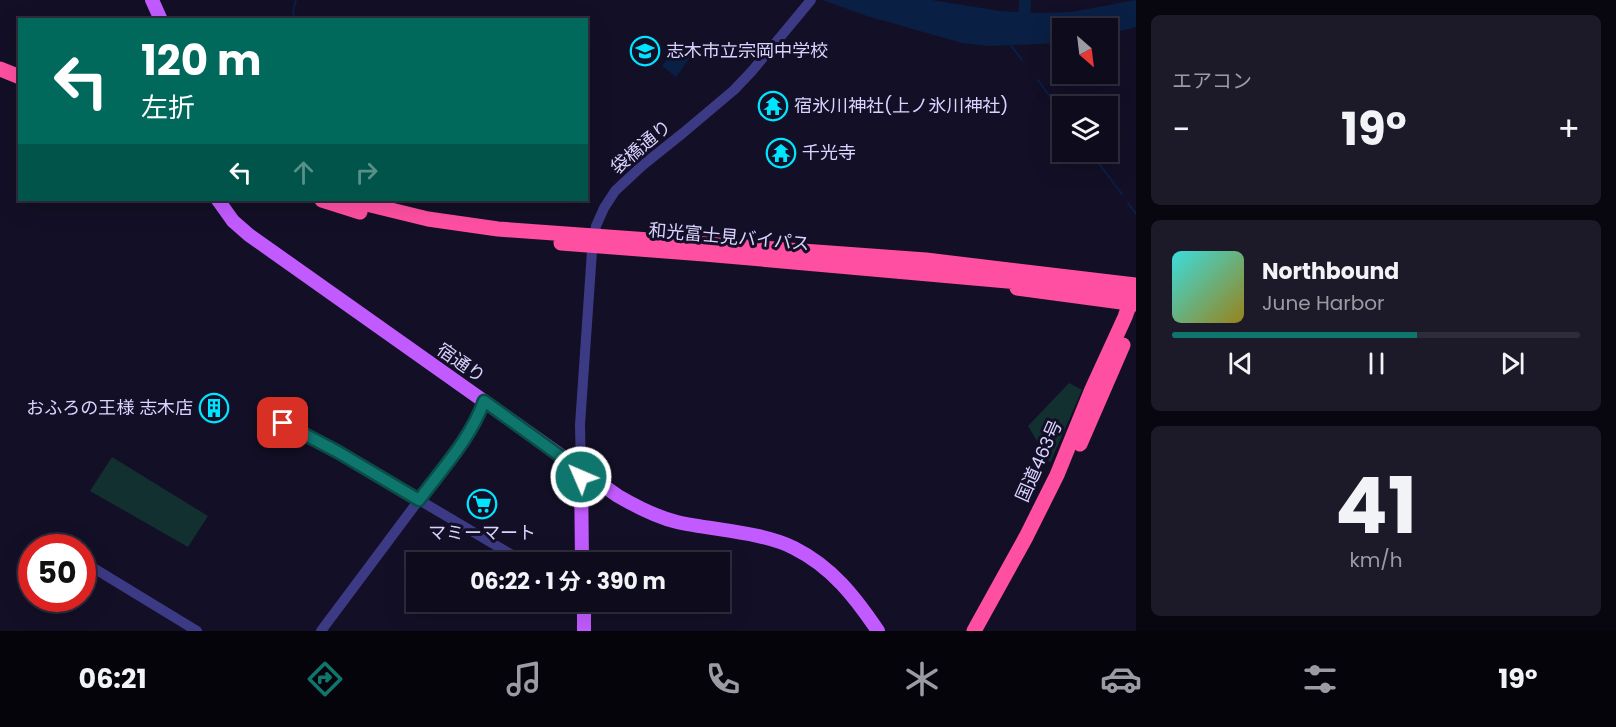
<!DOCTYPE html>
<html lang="ja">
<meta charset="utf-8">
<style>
:root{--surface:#0e0b1c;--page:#1c1929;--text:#f1f3f6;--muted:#9b9ba3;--line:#2e2b3b;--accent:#0f766e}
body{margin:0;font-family:Poppins,"Noto Sans JP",sans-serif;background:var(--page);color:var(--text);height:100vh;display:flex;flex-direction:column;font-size:22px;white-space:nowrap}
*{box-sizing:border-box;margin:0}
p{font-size:20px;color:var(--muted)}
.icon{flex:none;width:33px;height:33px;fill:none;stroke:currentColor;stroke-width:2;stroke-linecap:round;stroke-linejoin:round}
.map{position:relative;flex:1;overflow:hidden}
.drawer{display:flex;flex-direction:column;gap:15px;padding:15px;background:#08060f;width:480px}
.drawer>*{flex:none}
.banner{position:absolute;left:18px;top:18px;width:570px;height:183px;border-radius:0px;box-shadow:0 6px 24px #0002,0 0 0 2px var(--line);background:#00695c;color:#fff;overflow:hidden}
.needle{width:39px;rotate:152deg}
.fabs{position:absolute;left:1052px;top:18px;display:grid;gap:12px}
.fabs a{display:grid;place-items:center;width:66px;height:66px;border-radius:0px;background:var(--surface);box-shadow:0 6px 24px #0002,0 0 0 2px var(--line);font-size:30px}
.speed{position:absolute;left:18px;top:534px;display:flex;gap:12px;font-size:30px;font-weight:700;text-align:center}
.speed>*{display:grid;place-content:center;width:78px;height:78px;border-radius:50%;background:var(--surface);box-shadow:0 6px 24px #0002,0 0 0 2px var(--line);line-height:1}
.speed .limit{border:9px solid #d22;background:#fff;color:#111}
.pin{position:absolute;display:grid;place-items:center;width:51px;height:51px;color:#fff;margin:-26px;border-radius:12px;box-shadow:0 3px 9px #0006}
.me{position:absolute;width:66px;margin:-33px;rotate:315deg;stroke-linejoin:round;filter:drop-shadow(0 0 4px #0008)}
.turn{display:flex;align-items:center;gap:21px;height:126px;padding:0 24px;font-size:27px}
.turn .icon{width:78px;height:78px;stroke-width:2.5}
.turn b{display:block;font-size:42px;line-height:51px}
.lanes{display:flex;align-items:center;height:57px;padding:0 24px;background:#0003;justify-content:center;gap:30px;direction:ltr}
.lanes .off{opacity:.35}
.big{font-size:45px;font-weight:700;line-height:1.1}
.drawer .card{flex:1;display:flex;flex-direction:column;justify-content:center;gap:9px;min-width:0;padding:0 21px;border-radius:9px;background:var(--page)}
.drawer .dial{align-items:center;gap:0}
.dial b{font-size:78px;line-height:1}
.song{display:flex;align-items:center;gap:18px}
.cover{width:72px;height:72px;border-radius:9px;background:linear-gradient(135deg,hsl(180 70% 55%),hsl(50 70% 35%))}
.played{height:6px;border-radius:3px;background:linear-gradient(90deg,var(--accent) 60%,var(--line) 60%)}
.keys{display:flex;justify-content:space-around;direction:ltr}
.heat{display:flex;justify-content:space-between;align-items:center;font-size:33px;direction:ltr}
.trip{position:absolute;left:406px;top:552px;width:324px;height:60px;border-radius:0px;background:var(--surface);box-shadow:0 6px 24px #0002,0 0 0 2px var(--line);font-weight:700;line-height:60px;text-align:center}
.tabs{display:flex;height:96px;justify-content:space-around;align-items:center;background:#06040b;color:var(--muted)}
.tabs .icon{width:42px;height:42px}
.tabs .current{color:var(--accent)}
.tabs b{font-size:27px;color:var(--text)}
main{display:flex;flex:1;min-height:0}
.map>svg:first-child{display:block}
.green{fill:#12302f}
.water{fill:#0a1f44}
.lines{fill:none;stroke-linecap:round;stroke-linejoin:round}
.stream{stroke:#0a1f44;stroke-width:2}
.river{stroke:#0a1f44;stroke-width:12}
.minor{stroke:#3d3a85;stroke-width:10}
.major{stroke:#c25bff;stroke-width:14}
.highway{stroke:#ff4fa3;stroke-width:15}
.highway-bridge{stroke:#ff4fa3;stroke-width:15}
.route-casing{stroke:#0a4d48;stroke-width:15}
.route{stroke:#0f766e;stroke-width:10}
.labels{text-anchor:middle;stroke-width:6;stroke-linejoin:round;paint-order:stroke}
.poi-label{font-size:18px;fill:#d9d4ff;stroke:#130f26;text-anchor:start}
.street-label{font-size:18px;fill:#d9d4ff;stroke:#130f26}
</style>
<main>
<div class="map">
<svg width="1136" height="631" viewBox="0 0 1136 631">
<rect width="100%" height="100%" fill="#130f26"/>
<path class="green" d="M1069,383L1082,390L1050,463L1028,426Z
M112,457L208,516L188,547L90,491Z"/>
<path class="water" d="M822,0H932L1000,11L1037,13L1071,12L1136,0V27L1107,35V28H1062V43L989,46L962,43L867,16Z
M677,45L691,56L676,77L662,66Z"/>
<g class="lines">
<path class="stream" d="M296,0L293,11L294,16L301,20
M1009,43L1022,60
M1038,80L1062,113
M1090,152L1122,194
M1128,203L1136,214"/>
<path class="river" d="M1024,29L1025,0"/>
<path class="minor" d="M283,423L338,452L524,562
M581,471L580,425L592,251L596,226L604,208L615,191L643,165L683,133L734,90L752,71L811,0
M82,561L197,631
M321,631L460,445L474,424L484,401"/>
<path class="major" d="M152,0L161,20
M218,200L233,221L249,235L618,496C637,507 656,517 677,522C712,530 763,532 794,548C832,567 855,597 878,631
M581,471L582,562
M584,602V631"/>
<path class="highway" d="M0,69L20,77
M322,200L360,212
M350,200L428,219L498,229L926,260L1136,285
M561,243L704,254L1031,283
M1017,288L1136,304
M1080,444L1123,345
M974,631L1026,537L1057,475L1092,389L1125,317L1136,286"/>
<path class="highway-bridge" d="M1040,284L1136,293"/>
</g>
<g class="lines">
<g class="route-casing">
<path id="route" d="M283,423L338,452L419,500C442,469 471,438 484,401L581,471V477"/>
</g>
<use href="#route" class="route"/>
</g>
<defs>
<g id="school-ring" transform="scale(1.5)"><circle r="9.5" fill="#130f26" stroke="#00e5ff" stroke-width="1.5"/><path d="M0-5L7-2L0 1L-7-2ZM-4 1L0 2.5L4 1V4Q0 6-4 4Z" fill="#00e5ff"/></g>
<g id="temple-ring" transform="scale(1.5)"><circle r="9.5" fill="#130f26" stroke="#00e5ff" stroke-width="1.5"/><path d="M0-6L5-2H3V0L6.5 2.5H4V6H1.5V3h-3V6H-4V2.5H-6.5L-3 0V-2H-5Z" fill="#00e5ff"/></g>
<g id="building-ring" transform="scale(1.5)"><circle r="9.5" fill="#130f26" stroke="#00e5ff" stroke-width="1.5"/><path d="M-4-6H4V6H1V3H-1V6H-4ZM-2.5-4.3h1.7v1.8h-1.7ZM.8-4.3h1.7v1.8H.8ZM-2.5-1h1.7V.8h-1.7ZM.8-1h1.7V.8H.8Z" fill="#00e5ff"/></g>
<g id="supermarket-ring" transform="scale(1.5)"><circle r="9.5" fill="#130f26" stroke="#00e5ff" stroke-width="1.5"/><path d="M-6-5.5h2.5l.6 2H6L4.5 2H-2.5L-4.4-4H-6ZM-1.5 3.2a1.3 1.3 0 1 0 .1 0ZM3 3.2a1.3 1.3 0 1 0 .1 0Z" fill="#00e5ff"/></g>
</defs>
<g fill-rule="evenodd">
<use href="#school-ring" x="645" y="51"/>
<use href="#temple-ring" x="773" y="106"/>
<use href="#temple-ring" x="781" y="153"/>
<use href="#building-ring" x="214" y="408"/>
<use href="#supermarket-ring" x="482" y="504"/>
</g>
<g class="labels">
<g class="poi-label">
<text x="666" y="57">志木市立宗岡中学校</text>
<text x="794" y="112">宿氷川神社(上ノ氷川神社)</text>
<text x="802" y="159">千光寺</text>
<text x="193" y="414" text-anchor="end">おふろの王様 志木店</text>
<text x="482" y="539" text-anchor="middle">マミーマート</text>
</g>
<g class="street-label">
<text transform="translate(641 147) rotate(-40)" y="6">袋橋通り</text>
<text transform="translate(729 237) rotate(5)" y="6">和光富士見バイパス</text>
<text transform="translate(461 363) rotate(35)" y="6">宿通り</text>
<text transform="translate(1039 461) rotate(-66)" y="6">国道463号</text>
</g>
</g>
</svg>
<div class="fabs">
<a><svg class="needle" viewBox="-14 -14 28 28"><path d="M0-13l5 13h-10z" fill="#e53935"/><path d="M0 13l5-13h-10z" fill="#9b9ba3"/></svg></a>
<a><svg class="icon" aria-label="layers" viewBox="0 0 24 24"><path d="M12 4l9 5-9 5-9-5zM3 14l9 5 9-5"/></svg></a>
</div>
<div class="speed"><div class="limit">50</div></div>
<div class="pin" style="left:283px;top:423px;background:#d93025"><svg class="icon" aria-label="arrive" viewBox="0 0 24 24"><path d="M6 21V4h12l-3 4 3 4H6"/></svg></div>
<svg class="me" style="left:581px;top:477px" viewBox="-20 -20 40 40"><circle r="17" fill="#0f766e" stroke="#fff" stroke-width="3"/><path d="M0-11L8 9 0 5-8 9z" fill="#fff"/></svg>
<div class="trip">06:22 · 1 分 · 390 m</div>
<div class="banner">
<div class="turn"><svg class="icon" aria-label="left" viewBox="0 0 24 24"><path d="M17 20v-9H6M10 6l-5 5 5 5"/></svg><div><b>120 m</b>左折</div></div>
<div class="lanes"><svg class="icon" aria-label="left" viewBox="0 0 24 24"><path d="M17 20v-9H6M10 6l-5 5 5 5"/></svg><svg class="icon off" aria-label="ahead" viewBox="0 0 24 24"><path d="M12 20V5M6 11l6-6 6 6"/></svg><svg class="icon off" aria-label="right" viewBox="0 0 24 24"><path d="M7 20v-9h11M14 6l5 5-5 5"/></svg></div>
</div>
</div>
<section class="drawer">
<div class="card"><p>エアコン</p>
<div class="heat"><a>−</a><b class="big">19°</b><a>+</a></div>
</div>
<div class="card">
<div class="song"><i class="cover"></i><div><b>Northbound</b><p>June Harbor</p></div></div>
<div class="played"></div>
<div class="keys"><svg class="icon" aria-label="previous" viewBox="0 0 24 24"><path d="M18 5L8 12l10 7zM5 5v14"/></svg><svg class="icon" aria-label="pause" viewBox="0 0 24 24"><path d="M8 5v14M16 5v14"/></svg><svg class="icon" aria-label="next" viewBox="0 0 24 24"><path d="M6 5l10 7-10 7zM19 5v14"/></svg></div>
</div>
<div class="card dial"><b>41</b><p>km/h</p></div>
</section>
</main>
<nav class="tabs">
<b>06:21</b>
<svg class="icon current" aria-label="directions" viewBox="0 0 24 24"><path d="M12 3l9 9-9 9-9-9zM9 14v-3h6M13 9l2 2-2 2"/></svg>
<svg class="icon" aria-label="music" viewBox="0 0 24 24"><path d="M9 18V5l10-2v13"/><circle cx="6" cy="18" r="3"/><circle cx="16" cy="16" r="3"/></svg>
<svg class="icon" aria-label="phone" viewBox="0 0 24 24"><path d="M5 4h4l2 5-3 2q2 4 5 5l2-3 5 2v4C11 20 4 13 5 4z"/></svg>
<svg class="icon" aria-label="climate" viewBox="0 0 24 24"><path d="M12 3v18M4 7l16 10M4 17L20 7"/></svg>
<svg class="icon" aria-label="car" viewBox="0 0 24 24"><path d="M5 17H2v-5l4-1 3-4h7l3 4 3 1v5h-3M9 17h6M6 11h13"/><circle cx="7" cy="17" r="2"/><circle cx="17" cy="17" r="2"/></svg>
<svg class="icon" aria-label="filters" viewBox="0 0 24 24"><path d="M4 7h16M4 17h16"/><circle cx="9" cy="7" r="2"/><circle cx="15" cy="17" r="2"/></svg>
<b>19°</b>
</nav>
